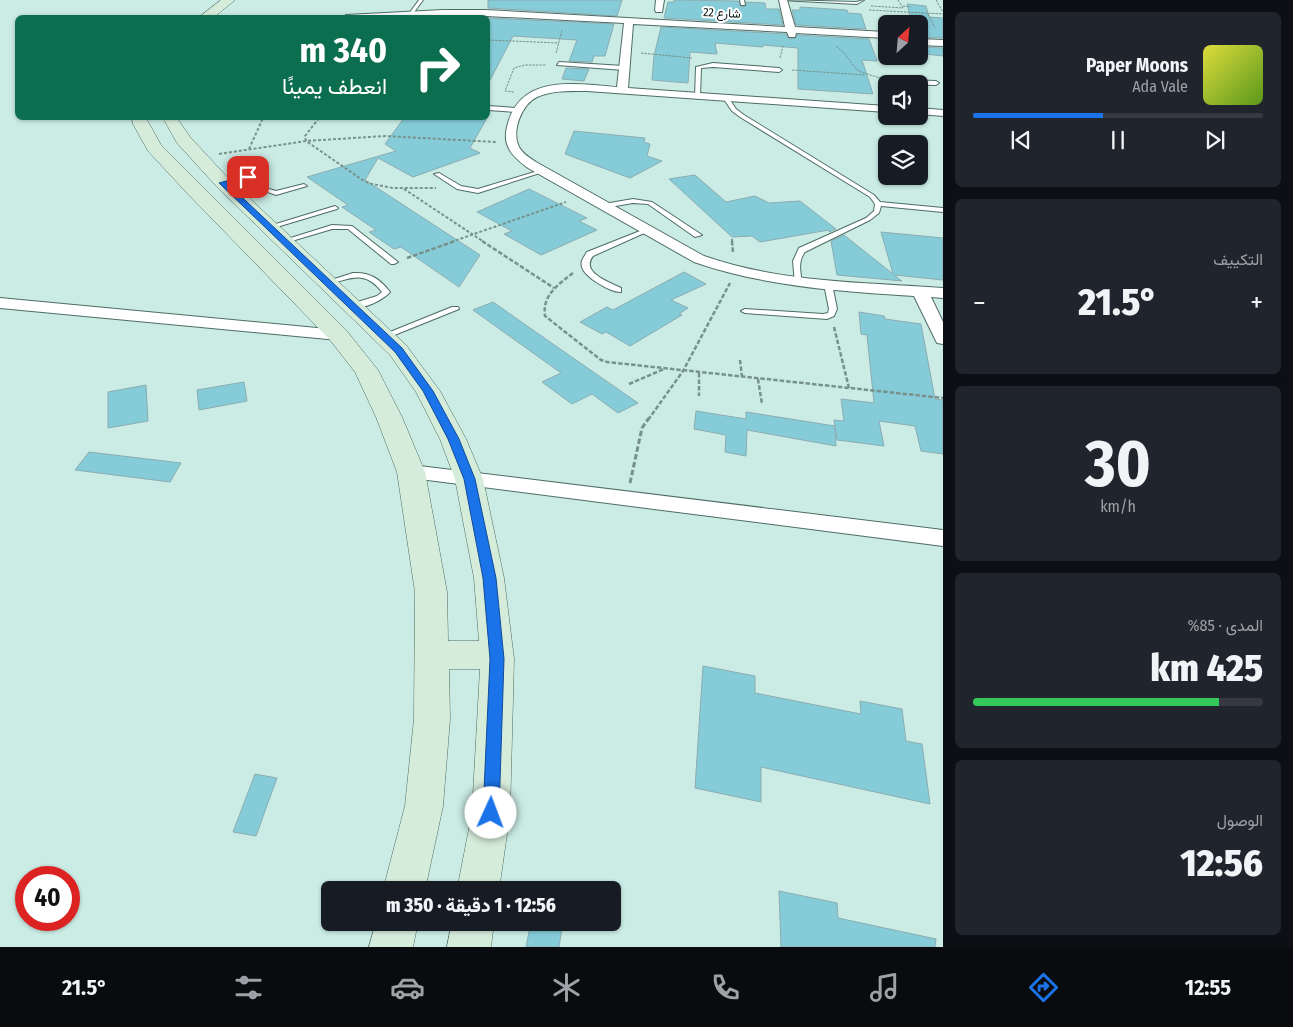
<!DOCTYPE html>
<html lang="ar">
<meta charset="utf-8">
<style>
:root{--surface:#171b24;--page:#20242c;--text:#f1f3f6;--muted:#9ea1a6;--line:#363941;--accent:#1a73e8}
body{margin:0;font-family:"Fira Sans Condensed",Vazirmatn,sans-serif;background:var(--page);color:var(--text);direction:rtl;height:100vh;display:flex;flex-direction:column;font-size:19px;white-space:nowrap}
*{box-sizing:border-box;margin:0}
p{font-size:16px;color:var(--muted)}
.icon{flex:none;width:28px;height:28px;fill:none;stroke:currentColor;stroke-width:2;stroke-linecap:round;stroke-linejoin:round}
.map{position:relative;flex:1;overflow:hidden;direction:ltr}
.drawer{display:flex;flex-direction:column;gap:12px;padding:12px;background:#0d0f14;width:350px}
.drawer>*{flex:none}
.banner{position:absolute;left:15px;top:15px;width:475px;height:105px;border-radius:8px;box-shadow:0 1px 4px #0004;direction:rtl;background:#0b6e4f;color:#fff;overflow:hidden}
.needle{width:32px;rotate:26deg}
.fabs{position:absolute;left:878px;top:15px;display:grid;gap:10px}
.fabs a{display:grid;place-items:center;width:50px;height:50px;border-radius:8px;background:var(--surface);box-shadow:0 1px 4px #0004;font-size:25px}
.speed{position:absolute;left:15px;top:866px;display:flex;gap:10px;font-size:25px;font-weight:700;text-align:center}
.speed>*{display:grid;place-content:center;width:65px;height:65px;border-radius:50%;background:var(--surface);box-shadow:0 1px 4px #0004;line-height:1}
.speed .limit{border:8px solid #d22;background:#fff;color:#111}
.pin{position:absolute;display:grid;place-items:center;width:42px;height:42px;color:#fff;margin:-21px;border-radius:10px;box-shadow:0 2px 8px #0006}
.me{position:absolute;width:55px;margin:-28px;rotate:2deg;stroke-linejoin:round;filter:drop-shadow(0 0 4px #0008)}
.turn{display:flex;align-items:center;gap:18px;height:105px;padding:0 20px;font-size:22px}
.turn .icon{width:65px;height:65px;stroke-width:2.5}
.turn b{display:block;font-size:35px;line-height:42px}
.big{font-size:38px;font-weight:800;line-height:1.1}
.drawer .card{flex:1;display:flex;flex-direction:column;justify-content:center;gap:8px;min-width:0;padding:0 18px;border-radius:8px;background:var(--page)}
.drawer .dial{align-items:center;gap:0}
.dial b{font-size:65px;line-height:1}
.song{display:flex;align-items:center;gap:15px}
.cover{width:60px;height:60px;border-radius:8px;background:linear-gradient(135deg,hsl(60 70% 55%),hsl(90 70% 35%))}
.played{height:5px;border-radius:2px;background:linear-gradient(90deg,var(--accent) 45%,var(--line) 45%)}
.keys{display:flex;justify-content:space-around;direction:ltr}
.heat{display:flex;justify-content:space-between;align-items:center;font-size:28px;direction:ltr}
.charge{height:8px;border-radius:4px;background:linear-gradient(90deg,#34c759 85%,var(--line) 0)}
.trip{position:absolute;left:321px;top:881px;width:300px;height:50px;border-radius:8px;background:var(--surface);box-shadow:0 1px 4px #0004;font-weight:800;line-height:50px;text-align:center;direction:rtl}
.dock{display:flex;height:80px;justify-content:space-around;align-items:center;background:#090b0e;color:var(--muted)}
.dock .icon{width:35px;height:35px}
.dock .selected{color:var(--accent)}
.dock b{font-size:22px;color:var(--text)}
main{display:flex;flex:1;min-height:0}
.map>svg:first-child{display:block}
.building{fill:#85ccd8;stroke:#8bacb2}
.lines{fill:none;stroke-linecap:round;stroke-linejoin:round}
.lane-casing{stroke:#4d6c65;stroke-width:2}
.street-casing{stroke:#4d6c65;stroke-width:2}
.secondary-casing{stroke:#4d6c65;stroke-width:1}
.path-far3{stroke:#78918b;stroke-width:1;stroke-dasharray:2.5 1;stroke-linecap:butt}
.path-far2{stroke:#78918b;stroke-width:2;stroke-dasharray:3 2;stroke-linecap:butt}
.path-far1{stroke:#78918b;stroke-width:2.5;stroke-dasharray:4.5 2;stroke-linecap:butt}
.path{stroke:#78918b;stroke-width:3;stroke-dasharray:5.5 2.5;stroke-linecap:butt}
.lane{fill:#fff;fill-rule:evenodd}
.street{fill:#fff;fill-rule:evenodd}
.secondary{fill:#d6ecdb;fill-rule:evenodd}
.route{fill:#1a73e8;stroke:#114b97}
.labels{text-anchor:middle;stroke-width:4;stroke-linejoin:round;paint-order:stroke}
.far-street-label{font-size:12px;fill:#05110e;stroke:#fff}
</style>
<main>
<section class="drawer">
<div class="card">
<div class="song"><i class="cover"></i><div><b>Paper Moons</b><p>Ada Vale</p></div></div>
<div class="played"></div>
<div class="keys"><svg class="icon" aria-label="previous" viewBox="0 0 24 24"><path d="M18 5L8 12l10 7zM5 5v14"/></svg><svg class="icon" aria-label="pause" viewBox="0 0 24 24"><path d="M8 5v14M16 5v14"/></svg><svg class="icon" aria-label="next" viewBox="0 0 24 24"><path d="M6 5l10 7-10 7zM19 5v14"/></svg></div>
</div>
<div class="card"><p>التكييف</p>
<div class="heat"><a>−</a><b class="big">21.5°</b><a>+</a></div>
</div>
<div class="card dial"><b>30</b><p>km/h</p></div>
<div class="card"><p>المدى · 85%</p><b class="big">425 km</b><div class="charge"></div></div>
<div class="card"><p>الوصول</p><b class="big">12:56</b></div>
</section>
<div class="map">
<svg width="943" height="947" viewBox="0 0 943 947">
<rect width="100%" height="100%" fill="#caece4"/>
<path class="building" d="M488,0H622L617,16L488,8Z
M674,0L738,1L741,7L746,6V2L765,3L766,9H779L783,25L664,18L668,2H674Z
M907,4L926,6L929,17L943,18V38L919,37V24H912Z
M800,7L847,10L848,13L861,14L866,29L796,25L792,10H800Z
M488,18L614,24L605,56H594L592,62L569,61L577,40L513,36L488,84Z
M661,27L786,34L789,39L796,38L797,35L869,39L877,61L862,60L873,94L798,89V48L763,45V47L715,43L717,54L690,52L688,83L652,80L654,56Z
M922,47L943,48V56L925,54Z
M566,68L589,69L584,81L562,79Z
M404,118H487L470,148L480,153L413,177L378,158L365,180L480,255L459,287L401,247L394,249L369,232L376,230L342,207L348,205L307,177L396,151L385,144Z
M574,131L645,138L644,142L650,144L647,156L662,161L630,178L565,154Z
M695,175L726,202L755,196L769,203L800,201L836,229L829,232V230L760,242L752,236L732,237L669,179Z
M529,189L587,218L579,221L597,230L541,255L504,234L512,231L477,212Z
M881,232L943,238V280L894,275L902,281L837,275L831,241L844,235L893,274Z
M684,272L706,284L671,300L688,308L679,314L682,315L630,346L606,332L602,334L580,322L607,307L613,310Z
M493,302L540,335L638,403L618,413L592,394L572,404L542,382L561,373L473,310Z
M859,312L884,316L885,319L921,324L935,399L943,400V454L921,451L915,426L879,421L884,446L837,440L834,420L844,421L841,399L874,403L867,335L861,334Z
M244,382L247,401L199,410L197,390Z
M146,385L148,421L108,428V392Z
M696,411L746,419V412L835,426L836,446L747,430L746,456L725,452L726,435L694,429Z
M89,452L181,463L170,482L75,470Z
M703,666L755,676V693L861,714L860,701L902,709L906,741L922,744L930,804L761,767V802L695,788Z
M255,774L277,778L256,836L233,832Z
M779,891L837,903L838,918L936,939L935,947H781Z
M531,922H563L559,947H526Z"/>
<g class="lines">
<g class="lane-casing">
<path id="lane" d="M419,0H423L412,15H408Z
M740,0H744L745,5H741Z
M781,0L856,2L864,0L857,4Z
M559,62L624,66L627,68L624,70L557,65Z
M713,63L779,68L782,70L779,72L713,67L701,68L700,96L695,97L696,67Z
M905,80L936,81L939,83L936,85L894,84Z
M724,97H728L736,109L744,115L874,195L880,202L943,208V212L881,206L879,213L870,220L805,252C798,261 800,271 802,282L801,284H795L793,261L799,248L866,218L874,211L875,204L870,197L740,117L732,111L723,98Z
M488,106L517,108L520,110L517,112L488,110Z
M541,170L546,171L478,193L457,189L434,174L439,173L461,186L478,189Z
M242,176L254,177L269,189L276,191L304,184L307,186L276,195L265,191L250,180H242L223,185L220,183Z
M633,199L652,202L702,235L695,237L648,204L633,203L604,208L601,206L604,204Z
M335,206L338,208L337,209L270,229L266,227Z
M332,225L352,226L398,262L394,264H391L348,229H332L285,243L281,241Z
M645,229L651,230L593,256C580,272 609,282 621,288V292C612,293 584,277 582,267C580,261 584,257 587,252Z
M353,273C370,272 380,279 390,292C382,301 364,309 351,308V304L377,296L382,292C365,270 352,278 329,284L325,282Z
M825,282H828L832,284L837,309L834,316L827,319L745,313L741,311L745,309L823,314L828,313L829,309L824,284Z
M452,307H458L459,309L387,338H381L380,336Z"/>
</g>
<g class="street-casing">
<path id="street" d="M656,0H664L662,12H656L655,10Z
M779,0H787L795,27L886,32V38L796,33L795,37H789L787,32L633,24L628,88L886,106V112L587,91C571,91 553,90 537,97C522,104 511,131 519,147C523,154 530,158 536,162L704,256C781,283 862,282 943,288V298L931,297L943,322V344L937,343L935,339L914,296C839,291 766,287 694,262L528,168C513,157 502,146 507,127C519,73 575,84 617,87L624,23L486,16L342,18L346,15L443,10H486L785,27Z
M919,39L943,40V46L919,45Z
M919,108L943,110V116L919,114Z
M0,298L338,330L344,331L346,335L344,339L338,340L0,308Z
M411,465L943,530V546L404,477L401,472L404,467Z"/>
</g>
<g class="secondary-casing">
<path id="secondary" d="M221,0H235L213,18H198Z
M132,118H146L161,145L346,330L378,370L402,417L425,472L447,592L448,641H479L474,578L455,479L440,439L416,392L390,355L217,187L177,143L163,118H177L190,137L229,179L406,345L440,391L466,439L483,479L504,578L514,659L510,813L499,890H457L472,813L480,669H449L450,719L443,806L425,890H383L405,806L414,719L415,592L397,472L376,417L355,372L330,340L187,193L148,151L133,124Z
M376,922H418L413,947H369Z
M452,922H494L491,947H447Z"/>
</g>
<path class="path-far3" d="M898,0L903,8
M936,0L943,12
M871,6L903,8
M903,6L911,7
M869,10L943,14
M928,14L935,28
M488,40L559,43
M836,46L844,53L858,71L886,80
M556,53L562,30
M641,53L692,58
M780,58L783,46
M792,70L865,75
M514,92L505,91L514,68L525,65H546"/>
<path class="path-far2" d="M319,118L305,136L306,141L364,181L372,184L393,188H436
M249,149L263,118
M219,154L306,141L385,136L496,142
M404,189L484,242
M732,239V242
M451,242L566,202"/>
<path class="path-far1" d="M482,241L554,288
M732,241L733,253
M407,258L455,241
M573,273C558,285 542,295 545,316L601,360L607,362L943,398
M834,327L849,388
M740,360L742,377
M699,373V396
M758,379L762,404
M629,384L664,369
M648,420L683,371L730,283"/>
<path class="path" d="M630,483L642,428L649,418"/>
<use href="#lane" class="lane"/>
<use href="#street" class="street"/>
<use href="#secondary" class="secondary"/>
</g>
<path class="route" d="M248,175L251,177L250,179L228,184L402,348L433,391L459,439L475,479L496,578L504,659L499,813L496,819L491,821L485,819L483,813L490,659L483,578L464,479L448,439L423,391L395,352L219,183Z"/>
<g class="labels">
<g class="far-street-label">
<text transform="translate(722 13) rotate(3)" y="4">شارع 22</text>
</g>
</g>
</svg>
<div class="fabs">
<a><svg class="needle" viewBox="-14 -14 28 28"><path d="M0-13l5 13h-10z" fill="#e53935"/><path d="M0 13l5-13h-10z" fill="#9ea1a6"/></svg></a>
<a><svg class="icon" aria-label="sound" viewBox="0 0 24 24"><path d="M4 9h4l5-4v14l-5-4H4zM17 9q2 3 0 6"/></svg></a>
<a><svg class="icon" aria-label="layers" viewBox="0 0 24 24"><path d="M12 4l9 5-9 5-9-5zM3 14l9 5 9-5"/></svg></a>
</div>
<div class="speed"><div class="limit">40</div></div>
<div class="pin" style="left:248px;top:177px;background:#d93025"><svg class="icon" aria-label="arrive" viewBox="0 0 24 24"><path d="M6 21V4h12l-3 4 3 4H6"/></svg></div>
<svg class="me" style="left:491px;top:813px" viewBox="-20 -20 40 40"><circle r="19" fill="#fff"/><path d="M0-13L10 11 0 6-10 11z" fill="#1a73e8"/></svg>
<div class="trip">12:56 · 1 دقيقة · 350 m</div>
<div class="banner">
<div class="turn"><svg class="icon" aria-label="right" viewBox="0 0 24 24"><path d="M7 20v-9h11M14 6l5 5-5 5"/></svg><div><b>340 m</b>انعطف يمينًا</div></div>
</div>
</div>
</main>
<nav class="dock">
<b>12:55</b>
<svg class="icon selected" aria-label="directions" viewBox="0 0 24 24"><path d="M12 3l9 9-9 9-9-9zM9 14v-3h6M13 9l2 2-2 2"/></svg>
<svg class="icon" aria-label="music" viewBox="0 0 24 24"><path d="M9 18V5l10-2v13"/><circle cx="6" cy="18" r="3"/><circle cx="16" cy="16" r="3"/></svg>
<svg class="icon" aria-label="phone" viewBox="0 0 24 24"><path d="M5 4h4l2 5-3 2q2 4 5 5l2-3 5 2v4C11 20 4 13 5 4z"/></svg>
<svg class="icon" aria-label="climate" viewBox="0 0 24 24"><path d="M12 3v18M4 7l16 10M4 17L20 7"/></svg>
<svg class="icon" aria-label="car" viewBox="0 0 24 24"><path d="M5 17H2v-5l4-1 3-4h7l3 4 3 1v5h-3M9 17h6M6 11h13"/><circle cx="7" cy="17" r="2"/><circle cx="17" cy="17" r="2"/></svg>
<svg class="icon" aria-label="filters" viewBox="0 0 24 24"><path d="M4 7h16M4 17h16"/><circle cx="9" cy="7" r="2"/><circle cx="15" cy="17" r="2"/></svg>
<b>21.5°</b>
</nav>
